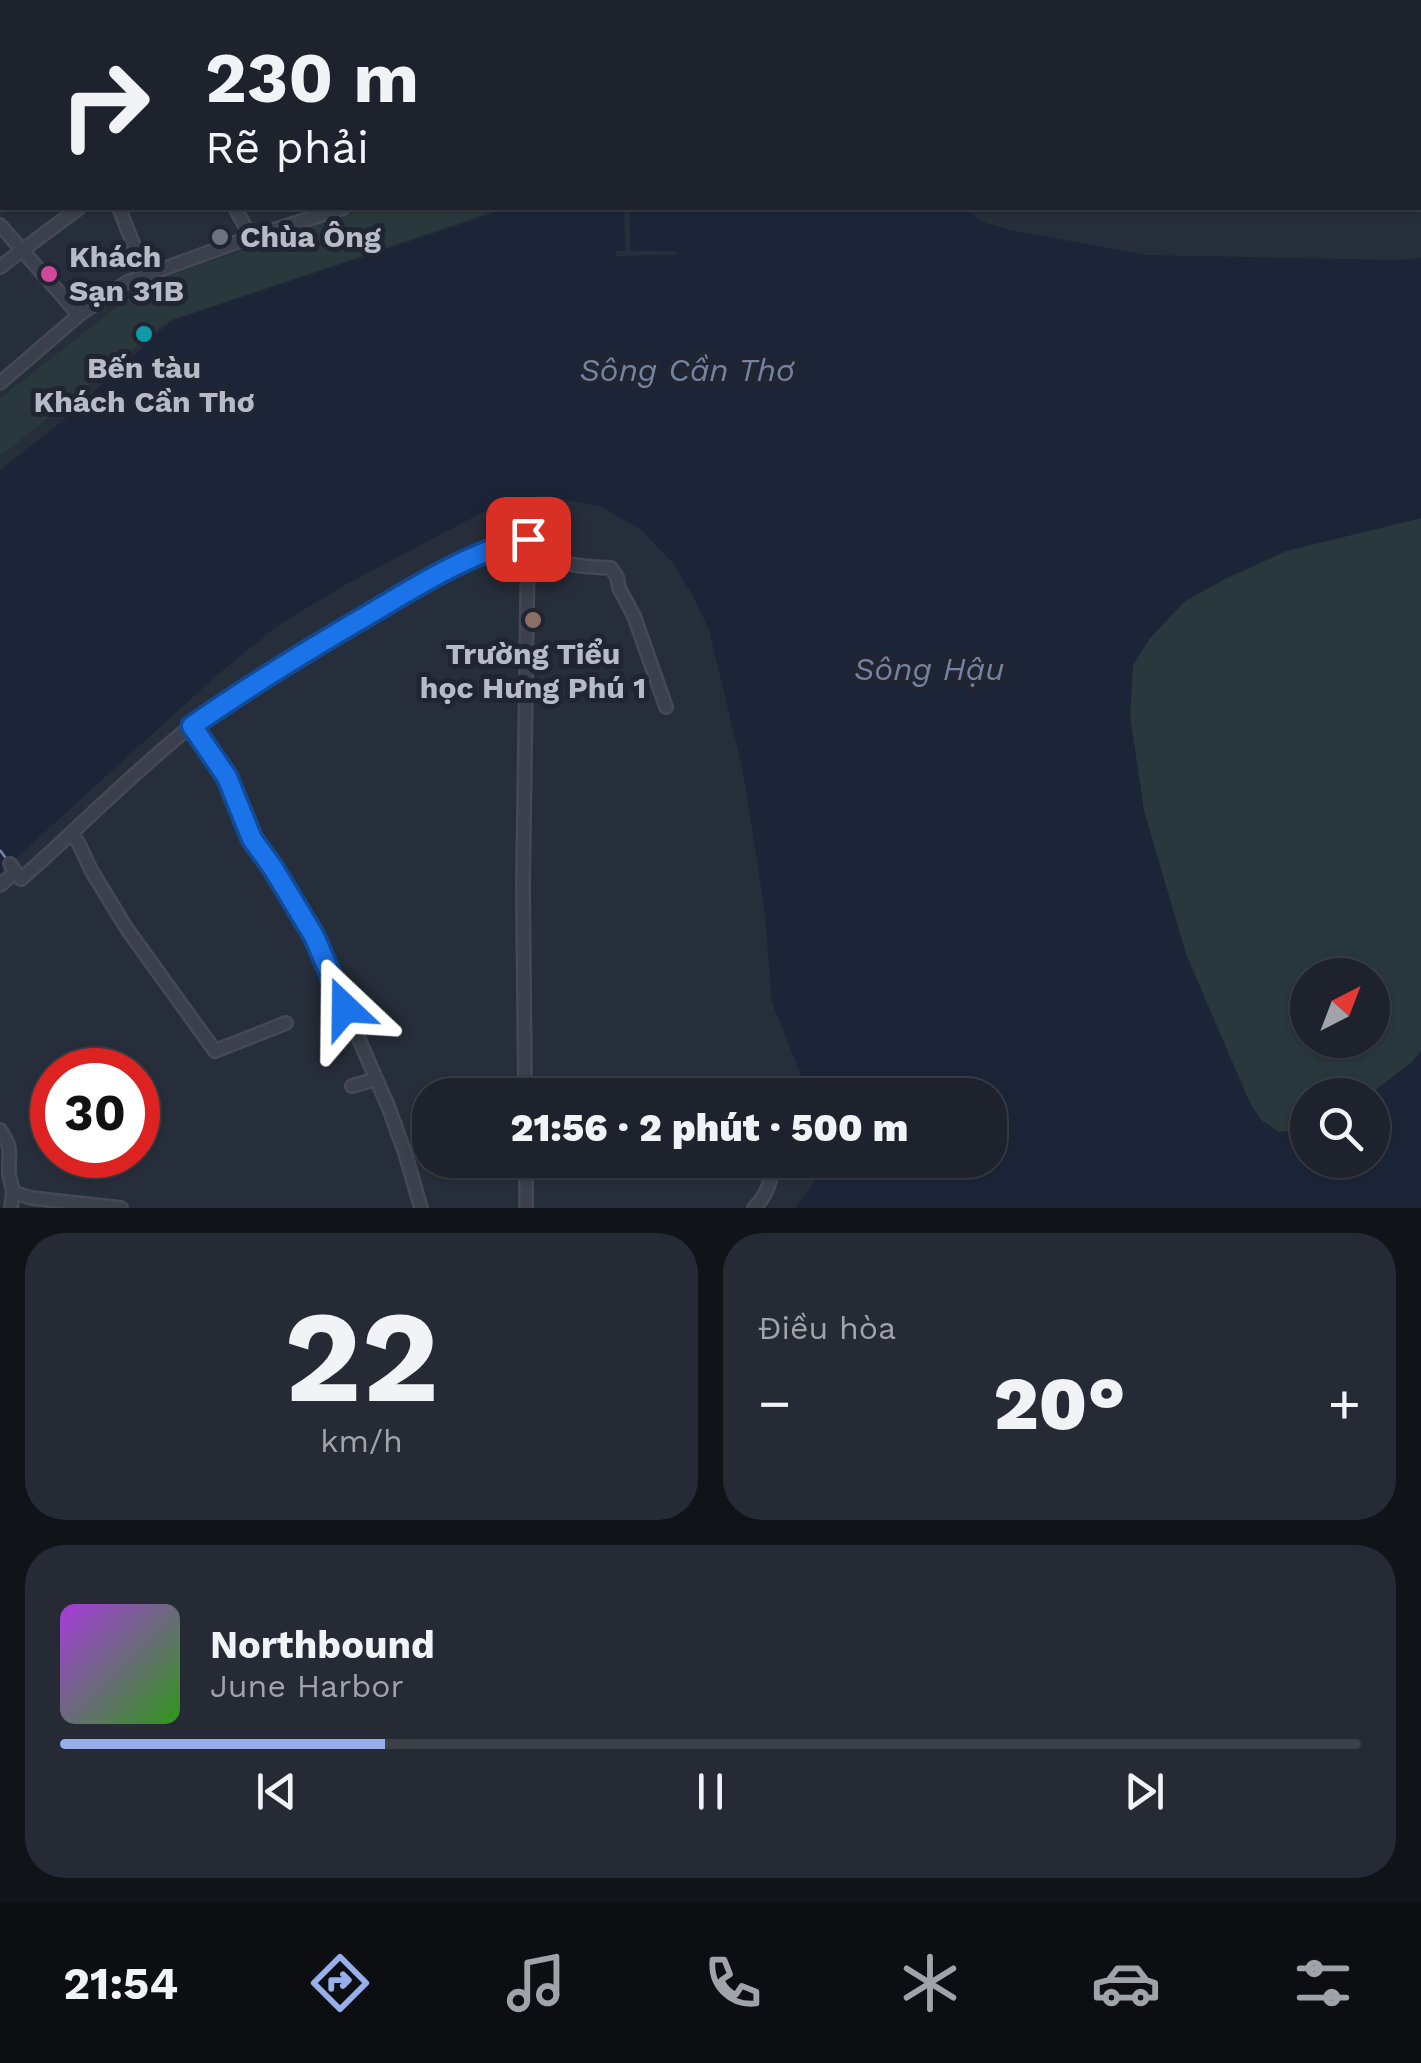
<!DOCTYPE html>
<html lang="vi">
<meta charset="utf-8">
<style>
:root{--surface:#1d222c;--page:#252a34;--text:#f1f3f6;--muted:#a0a4a9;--line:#3b3f48;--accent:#97b0eb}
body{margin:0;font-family:"Work Sans",sans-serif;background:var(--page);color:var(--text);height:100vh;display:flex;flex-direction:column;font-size:38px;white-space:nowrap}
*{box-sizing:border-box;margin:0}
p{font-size:32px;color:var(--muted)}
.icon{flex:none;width:55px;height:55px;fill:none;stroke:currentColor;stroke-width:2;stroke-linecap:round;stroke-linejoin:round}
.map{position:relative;height:1208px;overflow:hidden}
.details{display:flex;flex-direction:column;gap:25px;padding:25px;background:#101318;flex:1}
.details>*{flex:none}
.hud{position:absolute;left:0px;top:0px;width:1422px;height:210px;box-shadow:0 2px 8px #0004,0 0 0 2px var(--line);background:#1d222c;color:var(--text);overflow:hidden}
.needle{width:65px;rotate:42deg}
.buttons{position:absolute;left:1290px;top:958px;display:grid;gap:20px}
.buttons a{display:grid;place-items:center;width:100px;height:100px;border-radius:50%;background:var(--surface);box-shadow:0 2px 8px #0004,0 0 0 2px var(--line);font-size:50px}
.speed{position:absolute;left:30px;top:1048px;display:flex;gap:20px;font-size:50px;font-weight:700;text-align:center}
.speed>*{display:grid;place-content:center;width:130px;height:130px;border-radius:50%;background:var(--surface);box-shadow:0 2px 8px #0004,0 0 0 2px var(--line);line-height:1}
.speed .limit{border:15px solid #d22;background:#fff;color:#111}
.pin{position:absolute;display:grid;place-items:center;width:85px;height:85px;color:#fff;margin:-42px;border-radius:20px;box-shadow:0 5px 15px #0006}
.me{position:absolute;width:110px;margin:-55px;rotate:337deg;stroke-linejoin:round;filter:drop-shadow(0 0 8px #0008)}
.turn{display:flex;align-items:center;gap:35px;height:210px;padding:0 40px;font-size:45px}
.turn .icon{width:130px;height:130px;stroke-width:2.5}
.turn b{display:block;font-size:70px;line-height:85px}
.big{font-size:75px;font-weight:800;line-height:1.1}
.details .card{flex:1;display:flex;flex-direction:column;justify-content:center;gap:15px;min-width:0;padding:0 35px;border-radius:40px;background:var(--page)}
.details .dial{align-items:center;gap:0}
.dial b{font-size:130px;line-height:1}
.song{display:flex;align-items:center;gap:30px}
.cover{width:120px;height:120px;border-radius:15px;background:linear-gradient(135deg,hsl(280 70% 55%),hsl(110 70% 35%))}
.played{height:10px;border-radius:5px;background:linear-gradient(90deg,var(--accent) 25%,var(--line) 25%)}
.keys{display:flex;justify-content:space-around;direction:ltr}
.heat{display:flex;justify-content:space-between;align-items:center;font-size:55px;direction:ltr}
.details .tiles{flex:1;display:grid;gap:25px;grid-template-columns:1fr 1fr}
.card:last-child{grid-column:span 2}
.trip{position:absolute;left:412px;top:1078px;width:595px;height:100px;border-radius:40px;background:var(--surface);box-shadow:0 2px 8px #0004,0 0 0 2px var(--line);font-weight:800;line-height:100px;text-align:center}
.menu{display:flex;height:160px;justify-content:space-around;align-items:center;background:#0c0e12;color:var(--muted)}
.menu .icon{width:70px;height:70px}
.menu .current{color:var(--accent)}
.menu b{font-size:45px;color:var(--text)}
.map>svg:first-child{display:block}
.green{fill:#29383c;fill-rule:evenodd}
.water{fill:#1c2538}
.pier{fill:#272e3b}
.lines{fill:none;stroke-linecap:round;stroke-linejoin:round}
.ferry{stroke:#7483a1;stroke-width:2.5;stroke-dasharray:12 10;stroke-linecap:butt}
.minor-casing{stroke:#444955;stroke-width:16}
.minor{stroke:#3b404c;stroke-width:11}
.route-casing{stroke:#114b97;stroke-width:25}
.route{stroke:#1a73e8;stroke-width:18}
.worship-dot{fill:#6b7280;stroke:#202531;stroke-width:4}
.hotel-dot{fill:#d1479c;stroke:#202531;stroke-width:4}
.culture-dot{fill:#0f9aa8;stroke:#202531;stroke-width:4}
.education-dot{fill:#8d6e63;stroke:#202531;stroke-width:4}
.labels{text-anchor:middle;stroke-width:10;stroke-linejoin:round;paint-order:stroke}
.poi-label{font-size:30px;font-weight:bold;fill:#b7bbc7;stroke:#202531;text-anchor:start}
.water-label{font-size:32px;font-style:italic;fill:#7483a1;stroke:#202531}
</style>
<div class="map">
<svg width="1421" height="1208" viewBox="0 0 1421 1208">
<rect width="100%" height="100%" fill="#272e3b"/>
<path class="green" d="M365,208H504L170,320L0,456V398L139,290L154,281Z
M1421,518V1051L1412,1062L1369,1095H1308L1307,1129L1279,1132L1261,1120L1249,1101L1186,954L1144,811L1130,716L1133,666L1150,638L1185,601L1225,579L1286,551ZM1308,975H1372V1040H1308Z"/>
<path class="water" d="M716,0H911L913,2H716Z
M509,208H966L980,221L1010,230L1146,255L1398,260L1421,258V518L1286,551L1225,579L1185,601L1150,638L1133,665L1130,716L1144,811L1186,954L1249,1101L1261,1120L1279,1132L1307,1129L1308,1160H1372V1095H1369L1412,1062L1421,1051V1208H795L817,1178V1160H990V1095H809L772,1003L764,906L743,772L709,630L693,596L672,562L640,529L602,507L544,495L515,500L485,511L343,586L276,627L216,676L0,873V470L60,423L171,321Z"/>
<path class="pier" d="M624,208H630V251H676V255L616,256V251H625Z"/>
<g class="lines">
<path class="ferry" d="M0,850L8,861"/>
<g class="minor-casing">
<path id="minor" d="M29,0L30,2
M196,0L198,2
M281,0L282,2
M359,0V2
M1414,0L1415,2
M143,2L146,0
M1207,2L1209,0
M1420,31L1421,37
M0,112L2,115
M119,208L146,276
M235,208L251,237
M0,225L79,315
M0,267L79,208
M0,383L79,315L127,282L251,237L343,208
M528,539L551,546V553C566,569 591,566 611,568L617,577L619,588L634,616L666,707
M192,726L227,777L252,839L273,868L314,936L388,1106L405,1153L421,1208
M72,834L79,844L91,870L127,929L215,1051L286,1023
M10,864L21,879C78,829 131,774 190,727C247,681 314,646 377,610C423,582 475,550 528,539L523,886L525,1095
M0,885L16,872
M352,1086L376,1079
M0,1130C14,1150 8,1152 9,1174C10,1180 12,1186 13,1192L31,1198L121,1208
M526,1160V1208
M11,1208L13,1192
M754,1208C768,1194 772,1180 772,1160"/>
</g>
<use href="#minor" class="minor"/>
</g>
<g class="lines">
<g class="route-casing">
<path id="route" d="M345,1008L314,936L273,868L252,839L227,777L192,726C249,686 308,650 368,615C417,586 471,551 528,539"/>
</g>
<use href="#route" class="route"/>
</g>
<circle class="worship-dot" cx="220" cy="237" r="10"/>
<circle class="hotel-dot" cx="49" cy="274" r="10"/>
<circle class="culture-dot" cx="144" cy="334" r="10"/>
<circle class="education-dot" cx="533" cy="620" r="10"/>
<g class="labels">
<g class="poi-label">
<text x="240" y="247">Chùa Ông</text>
<text x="69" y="267">Khách<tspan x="69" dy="34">Sạn 31B</tspan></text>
<text x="144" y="378" text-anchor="middle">Bến tàu<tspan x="144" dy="34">Khách Cần Thơ</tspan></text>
<text x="533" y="664" text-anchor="middle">Trường Tiểu<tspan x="533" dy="34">học Hưng Phú 1</tspan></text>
</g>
<g class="water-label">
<text x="687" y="381">Sông Cần Thơ</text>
<text x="929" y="680">Sông Hậu</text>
</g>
</g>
</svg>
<div class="buttons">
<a><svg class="needle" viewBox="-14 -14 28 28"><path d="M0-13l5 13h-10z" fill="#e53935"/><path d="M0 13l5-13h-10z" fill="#a0a4a9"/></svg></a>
<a><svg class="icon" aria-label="search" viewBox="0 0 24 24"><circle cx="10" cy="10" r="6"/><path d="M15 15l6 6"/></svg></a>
</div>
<div class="speed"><div class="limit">30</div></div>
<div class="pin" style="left:528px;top:539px;background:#d93025"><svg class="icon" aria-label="arrive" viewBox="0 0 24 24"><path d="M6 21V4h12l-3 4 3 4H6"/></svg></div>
<svg class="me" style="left:345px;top:1008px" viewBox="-20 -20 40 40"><path d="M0-17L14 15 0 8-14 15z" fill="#1a73e8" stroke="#fff" stroke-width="4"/></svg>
<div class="trip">21:56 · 2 phút · 500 m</div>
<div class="hud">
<div class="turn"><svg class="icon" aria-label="right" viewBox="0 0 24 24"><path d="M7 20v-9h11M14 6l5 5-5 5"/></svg><div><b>230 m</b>Rẽ phải</div></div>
</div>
</div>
<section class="details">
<div class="tiles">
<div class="card dial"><b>22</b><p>km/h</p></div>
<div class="card"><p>Điều hòa</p>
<div class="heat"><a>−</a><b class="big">20°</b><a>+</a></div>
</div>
<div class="card">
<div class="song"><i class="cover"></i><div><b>Northbound</b><p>June Harbor</p></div></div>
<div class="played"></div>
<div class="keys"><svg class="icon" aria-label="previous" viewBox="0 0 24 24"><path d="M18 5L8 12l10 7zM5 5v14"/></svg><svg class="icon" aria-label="pause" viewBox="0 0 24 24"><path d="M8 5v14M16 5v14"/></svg><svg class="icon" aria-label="next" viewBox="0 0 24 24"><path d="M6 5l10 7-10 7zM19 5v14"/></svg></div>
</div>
</div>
</section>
<nav class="menu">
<b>21:54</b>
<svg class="icon current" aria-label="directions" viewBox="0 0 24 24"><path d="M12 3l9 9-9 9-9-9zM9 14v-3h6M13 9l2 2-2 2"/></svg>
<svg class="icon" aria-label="music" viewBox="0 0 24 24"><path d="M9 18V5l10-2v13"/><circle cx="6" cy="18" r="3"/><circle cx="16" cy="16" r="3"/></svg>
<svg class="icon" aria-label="phone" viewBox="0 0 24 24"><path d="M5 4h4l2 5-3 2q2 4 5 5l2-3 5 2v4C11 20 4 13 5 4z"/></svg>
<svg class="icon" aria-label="climate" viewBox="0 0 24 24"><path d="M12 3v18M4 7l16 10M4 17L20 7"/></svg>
<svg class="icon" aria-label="car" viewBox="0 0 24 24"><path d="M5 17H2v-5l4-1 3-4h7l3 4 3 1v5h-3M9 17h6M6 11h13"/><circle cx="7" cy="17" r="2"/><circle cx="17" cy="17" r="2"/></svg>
<svg class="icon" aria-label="filters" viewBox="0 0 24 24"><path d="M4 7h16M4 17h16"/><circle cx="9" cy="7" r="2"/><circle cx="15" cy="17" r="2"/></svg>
</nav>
